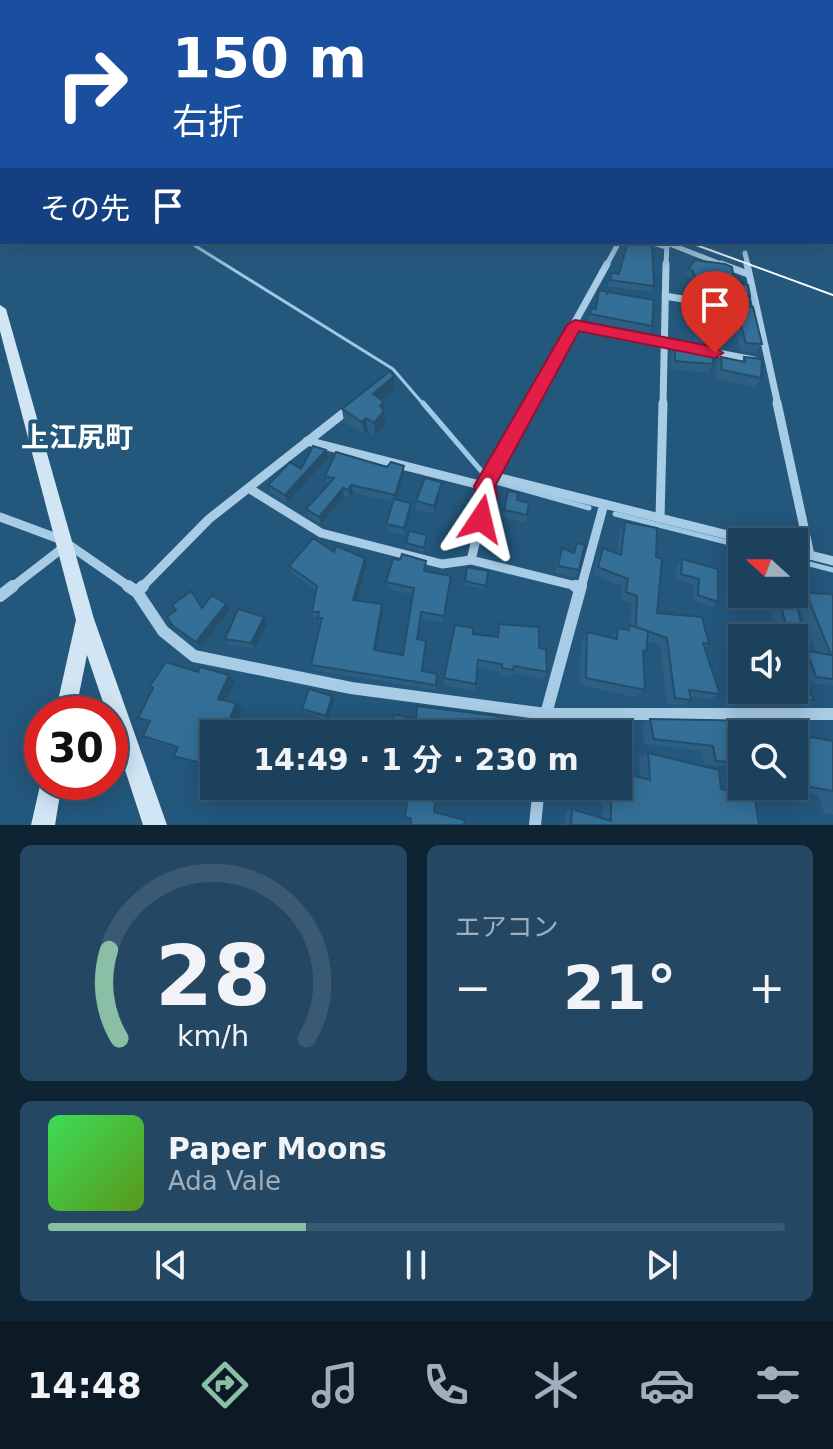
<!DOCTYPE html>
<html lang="ja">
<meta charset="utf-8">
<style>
:root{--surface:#1b415d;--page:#244863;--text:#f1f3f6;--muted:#a0afbc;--line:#395a72;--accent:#8abfa5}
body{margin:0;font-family:"DejaVu Sans","Noto Sans JP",sans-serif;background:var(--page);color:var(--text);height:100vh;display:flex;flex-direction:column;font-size:30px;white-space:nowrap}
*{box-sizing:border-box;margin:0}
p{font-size:26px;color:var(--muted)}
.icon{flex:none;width:44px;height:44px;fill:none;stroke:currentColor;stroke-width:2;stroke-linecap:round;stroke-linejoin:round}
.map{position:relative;height:825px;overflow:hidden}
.panel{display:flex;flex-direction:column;gap:20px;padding:20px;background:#0f2433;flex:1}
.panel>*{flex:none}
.top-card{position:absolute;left:0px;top:0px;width:834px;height:244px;box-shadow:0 4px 20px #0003,0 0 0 2px var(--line);background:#1a4fa0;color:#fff;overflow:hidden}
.needle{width:52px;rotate:291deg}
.fabs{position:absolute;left:728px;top:528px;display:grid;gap:16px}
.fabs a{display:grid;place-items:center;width:80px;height:80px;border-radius:0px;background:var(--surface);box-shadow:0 4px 20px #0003,0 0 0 2px var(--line);font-size:40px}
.speed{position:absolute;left:24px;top:696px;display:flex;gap:16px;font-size:40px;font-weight:700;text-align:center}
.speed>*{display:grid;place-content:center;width:104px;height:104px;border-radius:50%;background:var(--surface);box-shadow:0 4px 20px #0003,0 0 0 2px var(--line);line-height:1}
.speed .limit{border:12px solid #d22;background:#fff;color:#111}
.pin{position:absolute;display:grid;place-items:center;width:68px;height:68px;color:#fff;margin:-82px -34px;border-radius:50% 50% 50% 0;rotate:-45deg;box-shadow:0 0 8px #0007}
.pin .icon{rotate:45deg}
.me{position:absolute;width:88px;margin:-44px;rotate:10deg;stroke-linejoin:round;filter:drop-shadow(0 0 6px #0008)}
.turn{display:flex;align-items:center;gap:28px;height:168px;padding:0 40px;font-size:36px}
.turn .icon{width:104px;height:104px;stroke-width:2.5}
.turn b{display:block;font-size:56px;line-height:68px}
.then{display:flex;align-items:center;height:76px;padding:0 40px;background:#0003;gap:16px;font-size:30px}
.big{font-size:60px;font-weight:700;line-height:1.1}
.panel .tile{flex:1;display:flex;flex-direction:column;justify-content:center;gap:12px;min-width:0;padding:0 28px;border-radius:12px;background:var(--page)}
.panel .dial{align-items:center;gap:0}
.dial svg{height:208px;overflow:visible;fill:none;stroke:var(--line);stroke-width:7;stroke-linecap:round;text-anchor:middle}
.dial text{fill:var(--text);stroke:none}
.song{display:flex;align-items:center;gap:24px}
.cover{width:96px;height:96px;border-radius:12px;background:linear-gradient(135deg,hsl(130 70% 55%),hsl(90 70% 35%))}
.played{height:8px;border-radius:4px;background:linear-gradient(90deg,var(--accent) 35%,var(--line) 35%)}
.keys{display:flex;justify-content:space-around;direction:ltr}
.heat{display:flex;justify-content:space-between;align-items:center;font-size:44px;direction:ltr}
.panel .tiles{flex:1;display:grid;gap:20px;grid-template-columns:1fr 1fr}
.tile:last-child{grid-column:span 2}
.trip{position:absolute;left:200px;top:720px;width:432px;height:80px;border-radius:0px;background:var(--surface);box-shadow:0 4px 20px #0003,0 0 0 2px var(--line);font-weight:700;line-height:80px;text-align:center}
.menu{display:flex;height:128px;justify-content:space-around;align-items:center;background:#0b1a25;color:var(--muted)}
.menu .icon{width:56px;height:56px}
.menu .active{color:var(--accent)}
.menu b{font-size:36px;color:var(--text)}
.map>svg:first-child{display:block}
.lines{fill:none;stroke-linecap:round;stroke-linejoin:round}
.stream-far1{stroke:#9cc9e6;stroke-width:3}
.stream{stroke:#9cc9e6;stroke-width:5}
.street-far3{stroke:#a8cce5;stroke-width:5}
.street-far2{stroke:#a8cce5;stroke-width:7}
.street-far1{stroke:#a8cce5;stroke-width:9}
.street{stroke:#a8cce5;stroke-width:12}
.secondary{fill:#d1e5f5;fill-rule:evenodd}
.tram{stroke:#fff;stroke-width:2}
.wall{fill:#2d5f83;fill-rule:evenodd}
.shaded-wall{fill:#244e6a}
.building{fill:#346f98;stroke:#244e6a;stroke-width:2}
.route{fill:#e11d48;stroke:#92132f;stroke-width:2}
.labels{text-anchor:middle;stroke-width:8;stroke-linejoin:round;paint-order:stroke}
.quarter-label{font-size:28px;font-weight:bold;fill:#fff;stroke:#24577c}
</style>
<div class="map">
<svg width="833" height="825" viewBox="0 0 833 825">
<rect width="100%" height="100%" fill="#24577c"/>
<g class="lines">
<path class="stream-far1" d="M189,242L393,369L424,405"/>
<path class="stream" d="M423,403L489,480L589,508
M615,514L742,546
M794,560L833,570"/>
<path class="street-far3" d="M649,242L667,247
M745,253L748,266
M606,266L619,242
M666,266L667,243L726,266"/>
<path class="street-far2" d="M721,264L748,274
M747,264L778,405
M665,296L723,306
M575,325L754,360
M529,405L607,264
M663,405L666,264"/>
<path class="street-far1" d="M777,403L810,555
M307,441L484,486L487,496L471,560
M492,476L756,542
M484,486L530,403
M250,489L321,533L442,564L471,560L580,587
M0,517L62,540L131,588
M660,518L663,403
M794,551L833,561
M11,588L64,547
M141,588L209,519L350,408
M581,588L604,504"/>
<path class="street" d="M128,586L137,592L163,631L194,656L351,688L546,714H833
M575,586L580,587
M137,592L143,586
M0,596L13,586
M544,734L546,714L581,586
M535,825L539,786"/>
<path class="secondary" d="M0,305L6,309L94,619L167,825H143L110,724V714H107L87,655L75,714H55L76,620L0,331Z
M42,777V782H62L55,825H31Z"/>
<path class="tram" d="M688,242L833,295"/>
</g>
<path class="wall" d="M688,269L734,281L750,296L746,303L709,297V293L695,291L689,277L684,276Z
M612,273L654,286L652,292L608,286Z
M599,290L652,326L649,333L588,321L591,308L595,309Z
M715,301L753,307L762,344L756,353L741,351L735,331L713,327L711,310Z
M698,321L710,336L706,344L695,342L694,330Z
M675,346L698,351L700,347L713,364L708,373L670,369L671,355Z
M721,357L742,361L744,357L761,378L755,387L716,379L715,366Z
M394,376L395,389L382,400L384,402L385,424L375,436L368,431L364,434L344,422L342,409Z
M328,458L287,503L271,493L268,485Z
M404,466V473L396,500L411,503V511L404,535L387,531L386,524L393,502L353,493L350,498L344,496L321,524L309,517L306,509L329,484L327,483L325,476Z
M442,482L441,490L434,514L416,509V501Z
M508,491L527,515L525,523L502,517Z
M625,522L657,613L709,644L705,647L720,694L711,699L690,696L691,700L682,705L667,704L660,645L647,641L646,652L643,655L645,690L635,697L579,685L581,641L587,632L610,638L618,628L625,630L629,625L630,626L632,604L620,599L622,586L593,575L598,556L603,548L617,553L620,530Z
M427,535L424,552L406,547V543Z
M577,543L579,570L575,577L555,573L558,555L562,548L573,552Z
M334,552L367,565L357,600L382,604L383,611L376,651L403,655L412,595L387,588L386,582L426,568L425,571L451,576L443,623L420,618L417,640L422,671L437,674L435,690L314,670L311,665L320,624L318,618H314L312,612L316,590L292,573L289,566Z
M682,559L718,602L712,607L693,600L694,585L676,579L677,564Z
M467,567L488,571L485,589L464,585Z
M806,593L833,598V685L804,683L799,666L794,665V638H777L771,612L744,603L743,594H794L796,600ZM798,605L816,652L807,651Z
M196,597L203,607L226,604L230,609L201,647L178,632L173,626Z
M264,617L268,623L255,648L230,645L225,639Z
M499,624L539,648L547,672L543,679L512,673L510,677L499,675V671L478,668L476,684L474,691L443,685L444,678L473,634L496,637Z
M739,634L742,638V690H794L814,700L802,705L742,699L730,664L735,661L730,641Z
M198,672L235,681L226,701L242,709L238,721L214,734V768L182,760L174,756L177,748L152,741L143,736L149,723L138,718L153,689L150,686Z
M334,701L328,720L306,713L302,709Z
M650,719L742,734V764L732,767L705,765L701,751L645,744L641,725Z
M794,734L833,741V815L824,813L818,795L795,791L780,794L760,790L759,786H794Z
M648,753L721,789L759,825H565V811L572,809L603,818V794L611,791L620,793V778L628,774L640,777L639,757Z"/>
<path class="shaded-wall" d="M394,376L395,389L374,407L373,394Z
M384,402L385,424L375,436L374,423L380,406Z
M366,418L368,431L364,434L362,422Z
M326,450L328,458L287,503L285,495Z
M404,466V473L395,503V495Z
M442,482L441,490L434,514V506Z
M351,485L353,493L350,498L348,490Z
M343,488L344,496L321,524L319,517Z
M411,503V511L404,535V528Z
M365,558L367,565L355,606L353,600Z
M226,604L230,609L201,647L196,642Z
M382,604L383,611L375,656L374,650Z
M264,617L268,623L255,648L251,643Z
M229,675L235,681L224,705L218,699Z
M332,696L334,701L328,720L326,716Z
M236,703L242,709L237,724L230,719Z
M268,786H275L269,803L263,800Z"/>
<path class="building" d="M628,242H637L652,245L654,286L610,280L612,273L619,274Z
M695,260L725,264L732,267L734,281L748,285L750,296L713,290L712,286L698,284L692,270L688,269Z
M599,290L608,292L607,295L608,292L654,300L652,326L590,314L591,308L596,309Z
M715,301L753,307L762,344L746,343L740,322L718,318Z
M698,321L710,323V336L699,333Z
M675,346L701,351L700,347L712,349L713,364L675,361Z
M721,357L745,362L744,357L762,359L761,378L722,370Z
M390,371L394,376L373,394L384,402L380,406L384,411L374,423L366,418L362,422L342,409Z
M313,446L326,450L285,495L268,485L290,462L301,469Z
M336,452L387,467L391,462L404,466L395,495L351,485L348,490L343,488L319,517L306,509L334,478L325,476Z
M425,478L442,482L434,506L416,501Z
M508,491L518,493L517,500L529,503L527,515L504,510Z
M394,499L411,503L404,528L386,524Z
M625,522L657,528L656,557L662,559L657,613L702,617L709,644L703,643L720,694L689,690L691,700L675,698L667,638L636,627L637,596L626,592L628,579L598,567L603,548L621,555Z
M409,531L427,535L424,548L406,543Z
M313,538L334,552L336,546L365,558L353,600L382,604L374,650L403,655L414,588L386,582L393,559L400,560L402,554L426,561L424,571L451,576L444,616L421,612L417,639L426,641L422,671L437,674L436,685L311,665L322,618H318L319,612H312L317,586L289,566Z
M577,543L585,545L579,570L558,566L562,548L574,553Z
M682,559L718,569V602L698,595L699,579L681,574Z
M467,567L488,571L486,586L465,581Z
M191,591L202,608L212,595L226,604L196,642L173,626L167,617L176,610L172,605Z
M794,591L807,651L831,655L806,593L832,594L833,598V679L816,677L810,660L794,657V638H789L781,605L753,596L752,594H794Z
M238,609L264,617L251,643L225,639Z
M499,624L539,627V648L546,649L547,672L514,666L513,670L502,668V664L478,660L476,684L444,678L455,625L473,628V634L498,637Z
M629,625L648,631L646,652L643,651L645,690L586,678L587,632L617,639L618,628L629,630Z
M739,634L756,638H742V648Z
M166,662L198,672L200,667L229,675L218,699L236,703L230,719L285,734H214V762L212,766L174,756L178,747L143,736L150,721L138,718L153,688L150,686Z
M794,685H807L814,700L752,694L751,690H794Z
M309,689L332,696L326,716L302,709Z
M417,706L498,716V734H392L394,715L416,718Z
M650,719L766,721L784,724L786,733L792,734H742V746L739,745L742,754V763L716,761L713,746L654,739Z
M555,727L573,732V734H555Z
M794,734L833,741V791L794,784Z
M648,753L719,770L721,789L755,798L759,825H571L572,809L611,821V791L629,795L628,774L650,780Z
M228,786H268L263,800L228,788Z
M409,786H436L434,812L465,820L464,825H411V818L405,817Z
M774,786H794L795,791L774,787Z"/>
<linearGradient id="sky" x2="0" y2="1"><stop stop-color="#143044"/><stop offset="0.58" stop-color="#3f698e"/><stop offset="1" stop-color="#3f698e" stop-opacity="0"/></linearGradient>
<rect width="833" height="273" fill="url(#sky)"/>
<path class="route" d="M575,320L715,347L723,353L715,358L579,331L495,486L497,496L489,526H473L470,519L476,496L474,486L567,325Z"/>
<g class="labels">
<g class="quarter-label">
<text x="77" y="447">上江尻町</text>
</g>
</g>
</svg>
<div class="fabs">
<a><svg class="needle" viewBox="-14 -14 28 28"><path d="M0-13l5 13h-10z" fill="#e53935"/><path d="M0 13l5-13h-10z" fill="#a0afbc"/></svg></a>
<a><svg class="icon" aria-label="sound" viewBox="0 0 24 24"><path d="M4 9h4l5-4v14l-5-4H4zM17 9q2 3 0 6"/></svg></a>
<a><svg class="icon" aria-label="search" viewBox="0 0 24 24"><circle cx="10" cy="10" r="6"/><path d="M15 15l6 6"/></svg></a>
</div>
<div class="speed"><div class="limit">30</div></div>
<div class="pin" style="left:715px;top:353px;background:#d93025"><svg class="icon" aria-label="arrive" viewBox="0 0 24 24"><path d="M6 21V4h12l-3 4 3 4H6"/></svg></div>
<svg class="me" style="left:481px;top:519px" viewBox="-20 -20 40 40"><path d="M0-17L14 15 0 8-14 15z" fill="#e11d48" stroke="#fff" stroke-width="4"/></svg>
<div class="trip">14:49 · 1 分 · 230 m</div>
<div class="top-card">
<div class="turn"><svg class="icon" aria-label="right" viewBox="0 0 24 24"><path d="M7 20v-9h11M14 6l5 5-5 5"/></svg><div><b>150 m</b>右折</div></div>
<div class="then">その先<svg class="icon" aria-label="arrive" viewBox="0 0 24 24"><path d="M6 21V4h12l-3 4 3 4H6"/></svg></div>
</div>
</div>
<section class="panel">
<div class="tiles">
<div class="tile dial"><svg viewBox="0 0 100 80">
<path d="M14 69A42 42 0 1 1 86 69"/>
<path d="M14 69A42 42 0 0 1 10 35" stroke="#8abfa5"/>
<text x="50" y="56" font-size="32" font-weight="700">28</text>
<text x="50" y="72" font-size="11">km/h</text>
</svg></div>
<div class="tile"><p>エアコン</p>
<div class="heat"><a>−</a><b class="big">21°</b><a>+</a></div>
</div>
<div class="tile">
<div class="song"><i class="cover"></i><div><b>Paper Moons</b><p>Ada Vale</p></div></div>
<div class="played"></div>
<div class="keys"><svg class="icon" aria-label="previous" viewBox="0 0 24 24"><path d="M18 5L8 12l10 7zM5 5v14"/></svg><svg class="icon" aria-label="pause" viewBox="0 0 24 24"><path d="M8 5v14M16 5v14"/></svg><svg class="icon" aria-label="next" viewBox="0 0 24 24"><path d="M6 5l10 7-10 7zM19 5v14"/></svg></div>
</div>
</div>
</section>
<nav class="menu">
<b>14:48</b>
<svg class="icon active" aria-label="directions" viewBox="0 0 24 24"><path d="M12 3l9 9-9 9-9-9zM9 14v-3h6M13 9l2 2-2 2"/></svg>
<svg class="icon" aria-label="music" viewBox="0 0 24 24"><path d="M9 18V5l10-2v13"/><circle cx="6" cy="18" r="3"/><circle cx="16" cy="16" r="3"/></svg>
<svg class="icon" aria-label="phone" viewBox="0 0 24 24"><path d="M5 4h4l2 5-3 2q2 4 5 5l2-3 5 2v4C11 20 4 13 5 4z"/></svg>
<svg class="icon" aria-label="climate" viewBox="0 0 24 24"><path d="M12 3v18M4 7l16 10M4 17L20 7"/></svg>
<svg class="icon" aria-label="car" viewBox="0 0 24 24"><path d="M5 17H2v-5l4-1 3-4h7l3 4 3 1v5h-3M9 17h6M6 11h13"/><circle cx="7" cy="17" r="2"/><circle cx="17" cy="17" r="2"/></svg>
<svg class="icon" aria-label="filters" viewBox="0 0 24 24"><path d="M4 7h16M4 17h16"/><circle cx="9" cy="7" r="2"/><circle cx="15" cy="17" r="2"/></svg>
</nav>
